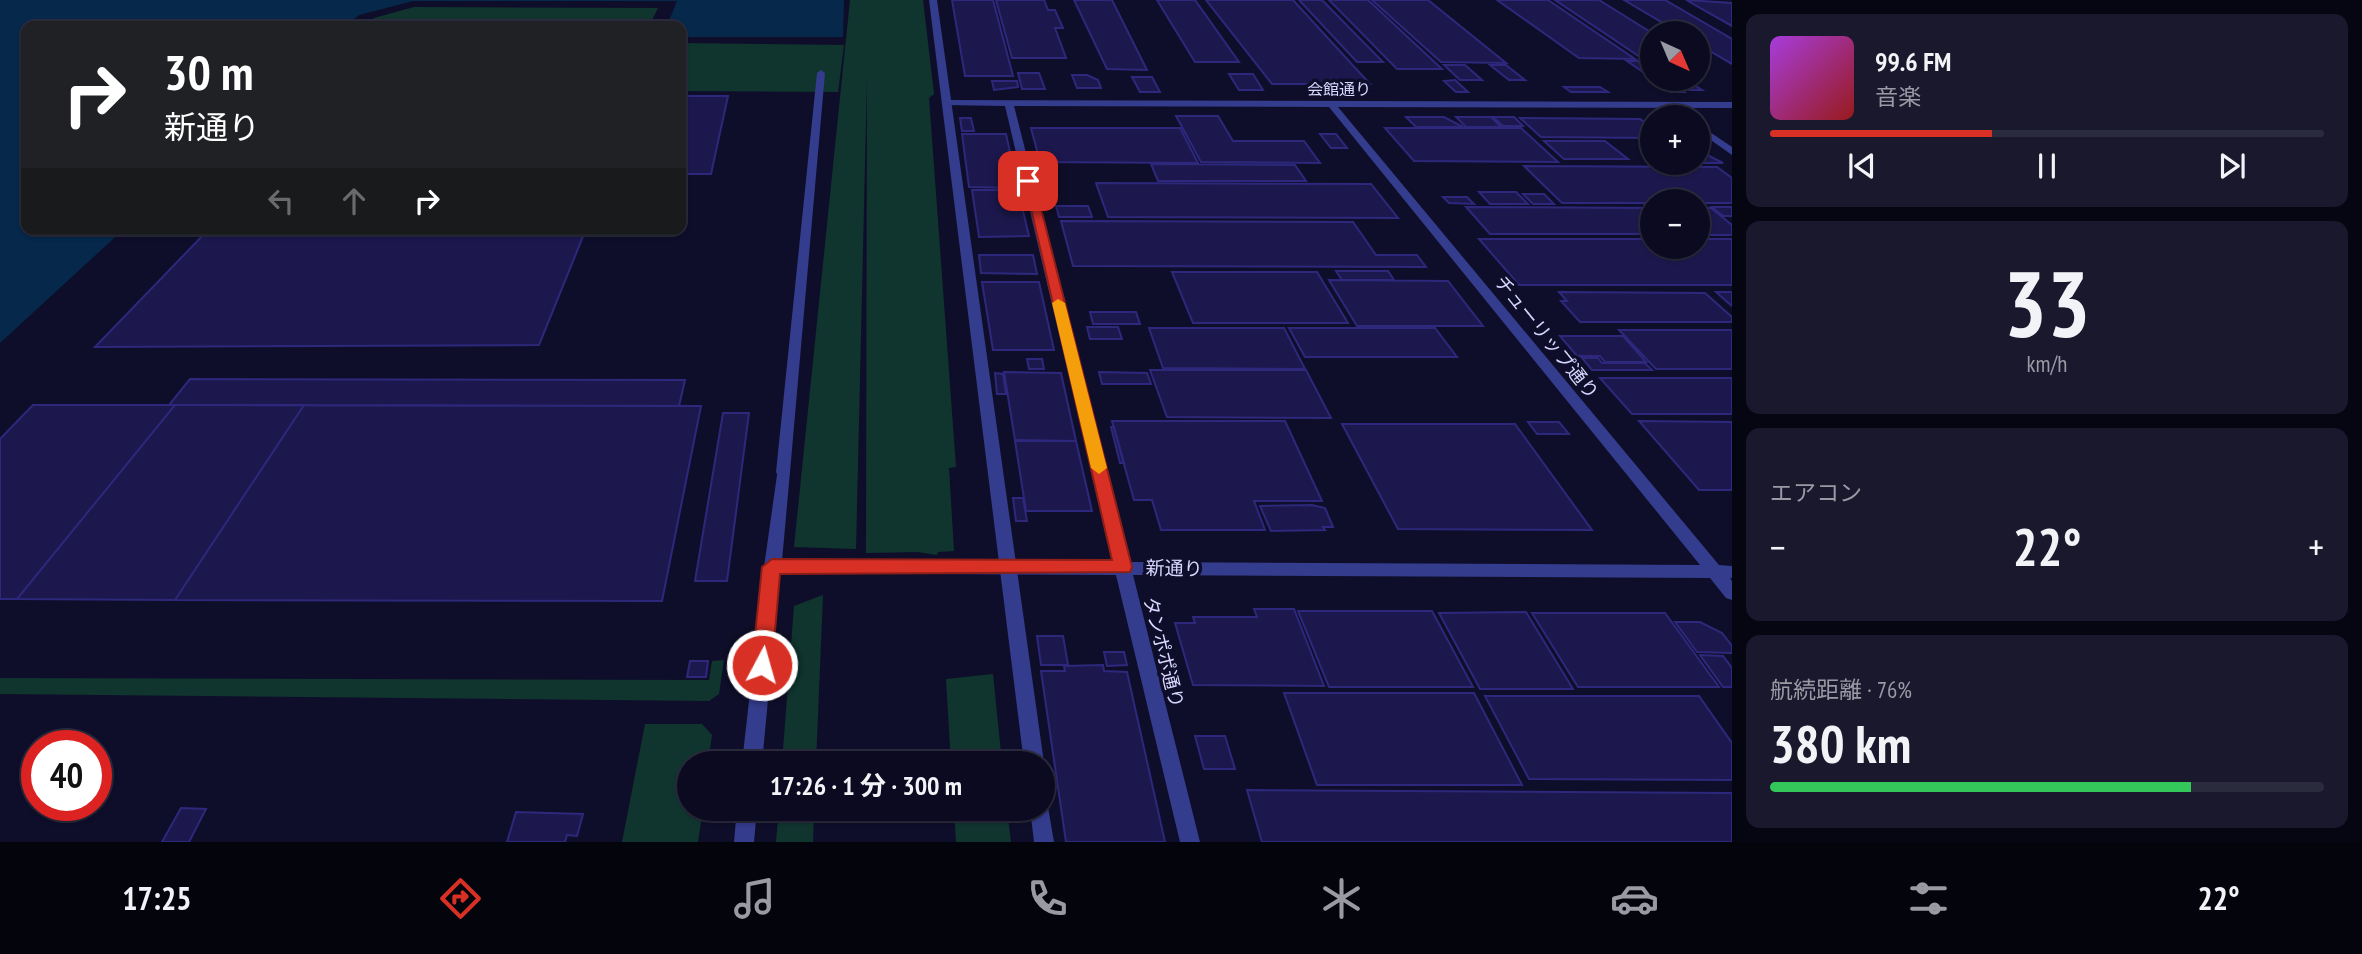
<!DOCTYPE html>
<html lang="ja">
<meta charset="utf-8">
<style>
:root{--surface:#0b0a20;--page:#19182d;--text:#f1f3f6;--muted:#9a9aa5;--line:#2b2b3e;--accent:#d93025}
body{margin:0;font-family:"PT Sans Narrow","Noto Sans JP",sans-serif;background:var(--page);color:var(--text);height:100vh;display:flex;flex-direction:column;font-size:26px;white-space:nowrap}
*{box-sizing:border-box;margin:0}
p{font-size:23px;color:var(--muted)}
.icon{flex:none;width:38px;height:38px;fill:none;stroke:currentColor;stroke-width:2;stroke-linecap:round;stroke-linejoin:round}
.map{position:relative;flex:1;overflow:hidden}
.drawer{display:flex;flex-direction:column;gap:14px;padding:14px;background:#060612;width:630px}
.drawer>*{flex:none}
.hud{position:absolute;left:21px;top:21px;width:665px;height:214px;border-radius:14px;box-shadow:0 2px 5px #0004,0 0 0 2px var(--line);background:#202124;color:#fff;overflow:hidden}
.needle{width:46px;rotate:136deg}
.buttons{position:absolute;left:1640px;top:21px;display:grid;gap:14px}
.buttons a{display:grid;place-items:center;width:70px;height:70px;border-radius:50%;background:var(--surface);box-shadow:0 2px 5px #0004,0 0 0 2px var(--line);font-size:35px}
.speed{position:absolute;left:21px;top:730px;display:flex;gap:14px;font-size:35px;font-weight:700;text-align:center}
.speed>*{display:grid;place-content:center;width:91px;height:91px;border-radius:50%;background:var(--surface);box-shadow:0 2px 5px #0004,0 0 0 2px var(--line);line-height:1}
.speed .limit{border:10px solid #d22;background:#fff;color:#111}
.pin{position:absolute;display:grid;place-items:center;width:60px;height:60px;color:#fff;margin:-30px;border-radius:14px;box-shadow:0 4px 10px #0006}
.me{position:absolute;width:77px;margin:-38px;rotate:6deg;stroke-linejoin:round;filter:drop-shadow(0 0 5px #0008)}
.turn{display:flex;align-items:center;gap:24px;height:147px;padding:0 28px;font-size:32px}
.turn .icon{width:91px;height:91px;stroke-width:2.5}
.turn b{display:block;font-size:49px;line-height:60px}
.lanes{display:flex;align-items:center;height:66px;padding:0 28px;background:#0003;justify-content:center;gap:35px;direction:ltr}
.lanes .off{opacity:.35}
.big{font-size:52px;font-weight:700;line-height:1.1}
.drawer .tile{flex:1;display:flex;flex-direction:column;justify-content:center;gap:10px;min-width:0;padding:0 24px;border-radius:14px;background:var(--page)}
.drawer .dial{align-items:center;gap:0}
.dial b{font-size:91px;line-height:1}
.song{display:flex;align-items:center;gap:21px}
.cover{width:84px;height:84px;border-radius:10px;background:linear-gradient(135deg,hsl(280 70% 55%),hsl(0 70% 35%))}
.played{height:7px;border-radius:4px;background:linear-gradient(90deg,var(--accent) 40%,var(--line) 40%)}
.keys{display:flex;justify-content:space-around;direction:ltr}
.heat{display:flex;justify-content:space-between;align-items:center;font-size:38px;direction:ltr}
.charge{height:10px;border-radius:5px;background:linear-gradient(90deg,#34c759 76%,var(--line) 0)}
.trip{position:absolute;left:677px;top:751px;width:378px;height:70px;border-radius:35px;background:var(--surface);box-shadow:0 2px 5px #0004,0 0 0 2px var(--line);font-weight:700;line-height:70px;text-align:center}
.tabs{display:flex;height:112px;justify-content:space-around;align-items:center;background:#04040d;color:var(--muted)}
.tabs .icon{width:49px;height:49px}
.tabs .on{color:var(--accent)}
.tabs b{font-size:32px;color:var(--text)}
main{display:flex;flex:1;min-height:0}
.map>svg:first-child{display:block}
.green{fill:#10352f}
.water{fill:#05284b}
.building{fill:#1c184d;stroke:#2d287b;stroke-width:2}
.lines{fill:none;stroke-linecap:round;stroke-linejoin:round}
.minor{fill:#343c8d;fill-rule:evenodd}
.tertiary{fill:#343c8d;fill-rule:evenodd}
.route{fill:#d93025;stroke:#8d1f18;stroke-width:2}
.slow{fill:#f59e0b}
.labels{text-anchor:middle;stroke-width:7;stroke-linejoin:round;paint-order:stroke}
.far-street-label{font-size:16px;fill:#d7d7ff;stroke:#0f0e2a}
.street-label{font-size:19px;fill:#d7d7ff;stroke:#0f0e2a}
</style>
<main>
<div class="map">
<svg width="1732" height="842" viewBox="0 0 1732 842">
<rect width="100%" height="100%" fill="#0f0e2a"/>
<path class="green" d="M850,0H923L934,94L929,98L956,467L949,468L954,551L938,552L937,555L918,552L866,553L867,79L856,549L794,547Z
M414,7L658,8L649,26H365L374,18Z
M681,43L844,45L838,92L681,91Z
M823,595L816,763H782L794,606Z
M724,660L719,694L709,701L0,694V678L709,680L712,661Z
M993,674L1002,763H951L946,679Z
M645,724H702L712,735L708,763H690V808L703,809L698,842H622Z
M779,809H814L813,842H776Z
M954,809H1007L1011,842H956Z"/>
<path class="water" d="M0,0H844L843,37H681V26H667L677,1H413L359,15L346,26H26V229H124L0,343Z"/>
<path class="building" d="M952,0H993L1013,76H965Z
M996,0H1044L1048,10H1055L1063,28H1055L1066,58H1012Z
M1074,0H1112L1147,70L1107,69Z
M1157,0H1195L1239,62H1195Z
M1206,0H1293L1370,84H1361L1369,93H1348L1341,84H1272Z
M1299,0H1322L1383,62H1357Z
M1329,0H1368L1442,69H1397Z
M1372,0H1428L1506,63L1441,62Z
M1497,0H1548L1635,59L1579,58Z
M1555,0H1599L1652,33V59H1643Z
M1624,0H1665L1732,39V64L1698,44V33H1680Z
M1686,0L1732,3V26Z
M1627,61H1637L1652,70V74H1646Z
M1444,65H1465L1482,80H1460Z
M1490,65H1506L1525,80H1509Z
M1018,73H1039L1045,89H1022Z
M1229,74H1253L1263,90H1239Z
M1072,75H1087L1098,80L1101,88H1077Z
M1646,75L1664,79L1684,92H1670Z
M1132,77H1152L1160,92H1140Z
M1673,79H1685L1702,90H1689Z
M1455,80L1468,92H1456L1444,81Z
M992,81H1017L1018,87L994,90Z
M1564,87H1600L1608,92H1571Z
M681,96H728L711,174H681Z
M1176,116H1218L1233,141H1304L1320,163L1201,162Z
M1406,117H1444L1463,127H1416Z
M1456,117H1491L1501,127H1466Z
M1493,117H1514L1523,126H1503Z
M960,118H971L974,131H962Z
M1520,118L1640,119L1652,128V138L1541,137Z
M1031,128H1180L1198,163L1040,162Z
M1385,128H1521L1558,162L1414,161Z
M962,134H1006L1018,188L969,187Z
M1320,134H1336L1347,148H1331Z
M1544,141H1605L1628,159H1564Z
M1698,147L1711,157L1723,163H1680H1698Z
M1151,164L1295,165L1306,181H1158Z
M1524,166L1717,167L1732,178V203H1562Z
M1096,183L1371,184L1398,218L1108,217Z
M972,190H1018L1029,236L979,237Z
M1479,192H1516L1528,204H1490Z
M1523,194H1544L1554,204H1533Z
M1443,197H1467L1474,204L1449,203Z
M1056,206H1088L1092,217H1059Z
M1466,207L1652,208V234H1490Z
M1712,207H1732V216H1723Z
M1698,208H1711L1732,225V235H1698Z
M1061,221L1353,222L1376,255H1417L1426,267L1073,266Z
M209,229H586L539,345L95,347Z
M1479,239H1652V247H1698V239H1732V285H1519Z
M979,255H1033L1037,274L981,273Z
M1336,271H1388L1394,280H1342Z
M1172,272H1317L1348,323H1193Z
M1329,280L1448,281L1483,326H1357Z
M982,282H1039L1054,350H993Z
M1559,292L1705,293L1732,317V322H1580L1561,301H1567Z
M1716,292H1732V306L1726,301Z
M1090,312H1136L1140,324H1093Z
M1087,327H1118L1122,339H1090Z
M1149,328H1284L1305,369L1163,368Z
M1289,328H1435L1457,357H1305Z
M1619,330H1732V369H1656Z
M1560,336H1623L1646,362H1605L1600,356H1577Z
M1582,358H1598L1602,363H1645L1652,370H1592Z
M1027,359H1042L1044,369H1029Z
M1150,370H1306L1331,418L1167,417Z
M1004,372L1061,373L1076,441L1015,440Z
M1099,372L1147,373L1151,384H1102Z
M995,373L1003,374L1006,394H997Z
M1600,378H1732V414H1632Z
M190,379L685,380L679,406L169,405Z
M33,405H175L17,599H0V439Z
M175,405H304L175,600L17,599Z
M304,405L701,406L662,601L175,600Z
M723,413H749L727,581H695Z
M1112,421H1285L1322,501H1254L1265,530H1161L1152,500H1134Z
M1639,421L1732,422V490H1699Z
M1528,422H1559L1569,434H1537Z
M1342,424H1515L1592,530L1398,529Z
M1111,427H1114L1124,463H1120Z
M1015,441H1076L1092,511H1026Z
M1013,498H1023L1027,521H1016Z
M1312,505L1325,508L1333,527H1323L1325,530L1271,531L1260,506Z
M1254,609H1294L1324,686L1193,685L1175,623H1195L1193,617H1257Z
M1298,611H1432L1473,687H1329Z
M1526,612L1573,689H1480L1439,613Z
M1532,613H1665L1719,687H1578Z
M1675,622H1700L1722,633L1732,646V653L1697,652Z
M1037,636H1063L1068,665H1041Z
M1104,652H1124L1127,665L1107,666Z
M1700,655L1723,656L1732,668V687H1723Z
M690,661H708L706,677H687Z
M1103,665L1104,671L1127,672L1165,842H1066L1041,671H1065L1064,666Z
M1284,693H1474L1522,785H1317Z
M1485,696H1699L1732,743V780L1529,779Z
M1195,736H1225L1235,769H1204Z
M1247,790L1732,793V842H1262Z
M181,808L206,809L189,842H162Z
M516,812L583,814L577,836L567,835L565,842H507Z"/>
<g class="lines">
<path class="minor" d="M929,0H937L1044,763L1043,765L1024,763Z
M821,70L825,73L790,472L788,476H778L776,472L817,73Z
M1043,799L1047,801L1054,842H1034L1030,808H1043Z"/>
<path class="tertiary" d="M947,100L1732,102V108L1338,107L1719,565L1732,566V578H1730L1732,581V600L1726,598L1710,578L1133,575L1200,842H1180L1116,575L780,573L762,763H742L764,567L778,468H788L790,472L782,561L1113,562L1005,106L944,105L943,103ZM1014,106L1329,107L1700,565L1130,562Z
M1698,124L1732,147V155L1698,131Z
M737,808H757L754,842H734Z"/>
</g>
<path class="route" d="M1024,178L1034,181L1132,567L1130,572L780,574L772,665L769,671L762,674L755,671L752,665L762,567L772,559L1112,560Z"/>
<path class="slow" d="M1058,299L1065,303L1107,468L1099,474L1091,468L1052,303Z"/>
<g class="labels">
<g class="far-street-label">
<text x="1339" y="95">会館通り</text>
</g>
<g class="street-label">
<text transform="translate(1547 337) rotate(51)" y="7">チューリップ通り</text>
<text transform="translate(1174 568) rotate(1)" y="7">新通り</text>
<text transform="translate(1164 652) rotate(76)" y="7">タンポポ通り</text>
</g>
</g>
</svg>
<div class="buttons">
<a><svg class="needle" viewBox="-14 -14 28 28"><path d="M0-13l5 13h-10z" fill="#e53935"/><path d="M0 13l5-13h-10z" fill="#9a9aa5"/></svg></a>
<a>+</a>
<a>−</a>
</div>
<div class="speed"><div class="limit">40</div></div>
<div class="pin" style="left:1028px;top:181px;background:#d93025"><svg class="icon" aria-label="arrive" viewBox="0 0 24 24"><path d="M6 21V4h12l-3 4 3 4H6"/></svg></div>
<svg class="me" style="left:762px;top:665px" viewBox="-20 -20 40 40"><circle r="17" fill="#d93025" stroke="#fff" stroke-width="3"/><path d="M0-11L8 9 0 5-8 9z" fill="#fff"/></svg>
<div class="trip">17:26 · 1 分 · 300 m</div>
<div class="hud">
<div class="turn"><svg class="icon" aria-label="right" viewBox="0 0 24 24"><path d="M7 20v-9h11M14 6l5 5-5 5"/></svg><div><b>30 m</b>新通り</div></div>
<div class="lanes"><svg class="icon off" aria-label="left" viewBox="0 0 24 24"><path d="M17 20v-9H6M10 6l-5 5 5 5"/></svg><svg class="icon off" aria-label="ahead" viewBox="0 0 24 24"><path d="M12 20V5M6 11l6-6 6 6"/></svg><svg class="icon" aria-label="right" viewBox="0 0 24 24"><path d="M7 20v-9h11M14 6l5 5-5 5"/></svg></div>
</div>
</div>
<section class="drawer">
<div class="tile">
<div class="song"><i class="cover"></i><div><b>99.6 FM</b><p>音楽</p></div></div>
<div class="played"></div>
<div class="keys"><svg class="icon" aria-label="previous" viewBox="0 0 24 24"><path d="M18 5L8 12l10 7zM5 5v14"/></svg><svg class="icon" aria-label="pause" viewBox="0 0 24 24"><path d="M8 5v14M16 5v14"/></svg><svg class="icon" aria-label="next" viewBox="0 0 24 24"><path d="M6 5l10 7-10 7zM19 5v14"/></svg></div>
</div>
<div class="tile dial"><b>33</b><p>km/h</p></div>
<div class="tile"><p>エアコン</p>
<div class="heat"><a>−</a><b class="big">22°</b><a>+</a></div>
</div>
<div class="tile"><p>航続距離 · 76%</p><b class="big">380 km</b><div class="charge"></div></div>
</section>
</main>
<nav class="tabs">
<b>17:25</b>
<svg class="icon on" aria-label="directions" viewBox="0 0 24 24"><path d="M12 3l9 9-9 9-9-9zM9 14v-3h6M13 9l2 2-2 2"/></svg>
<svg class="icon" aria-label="music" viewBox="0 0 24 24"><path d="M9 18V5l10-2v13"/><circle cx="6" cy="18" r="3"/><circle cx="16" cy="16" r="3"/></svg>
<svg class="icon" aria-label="phone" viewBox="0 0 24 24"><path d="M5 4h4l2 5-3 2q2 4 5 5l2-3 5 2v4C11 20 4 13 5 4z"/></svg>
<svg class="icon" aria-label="climate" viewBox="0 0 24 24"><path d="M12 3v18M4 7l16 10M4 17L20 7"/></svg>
<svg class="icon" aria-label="car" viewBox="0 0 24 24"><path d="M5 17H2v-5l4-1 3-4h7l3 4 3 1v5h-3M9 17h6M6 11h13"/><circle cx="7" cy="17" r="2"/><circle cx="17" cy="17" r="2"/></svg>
<svg class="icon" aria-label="filters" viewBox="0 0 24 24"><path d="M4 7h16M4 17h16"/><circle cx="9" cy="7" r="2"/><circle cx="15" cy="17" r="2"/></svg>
<b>22°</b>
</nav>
